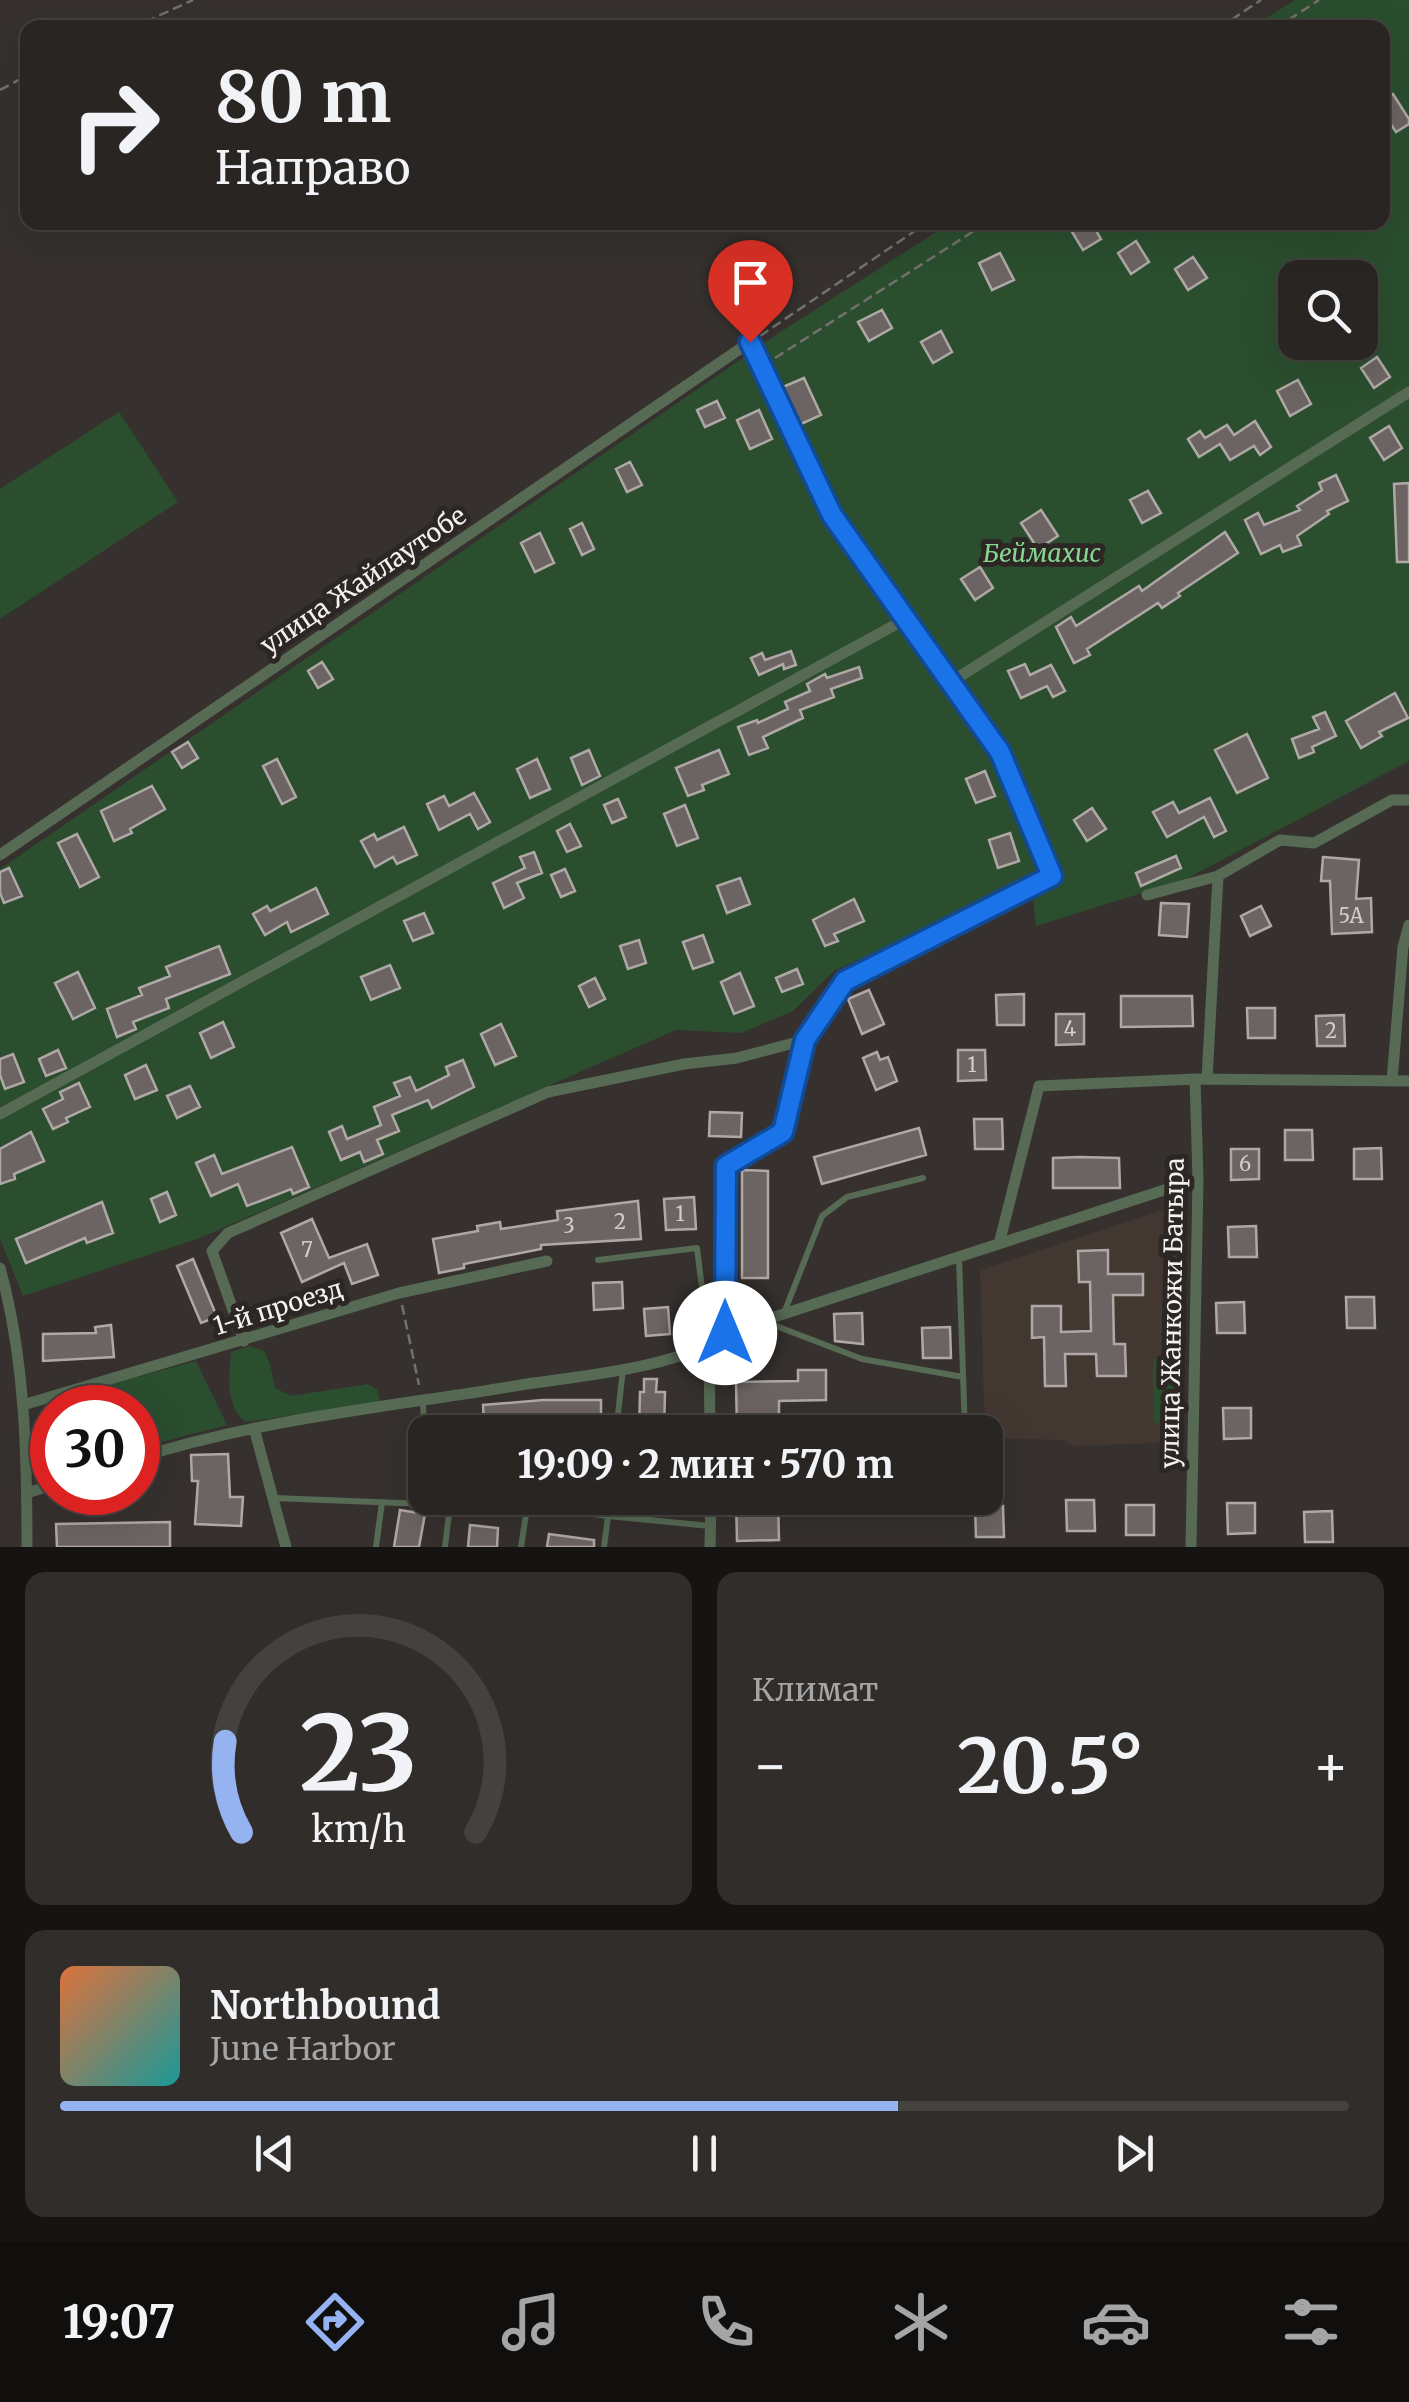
<!DOCTYPE html>
<html lang="ru">
<meta charset="utf-8">
<style>
:root{--surface:#282522;--page:#302d2a;--text:#f1f3f6;--muted:#a5a5a5;--line:#444240;--accent:#95b2f1}
body{margin:0;font-family:Merriweather,serif;background:var(--page);color:var(--text);height:100vh;display:flex;flex-direction:column;font-size:38px;white-space:nowrap}
*{box-sizing:border-box;margin:0}
p{font-size:32px;color:var(--muted)}
.icon{flex:none;width:55px;height:55px;fill:none;stroke:currentColor;stroke-width:2;stroke-linecap:round;stroke-linejoin:round}
.map{position:relative;height:1547px;overflow:hidden}
.sheet{display:flex;flex-direction:column;gap:25px;padding:25px;background:#161413;flex:1}
.sheet>*{flex:none}
.guide{position:absolute;left:20px;top:20px;width:1370px;height:210px;border-radius:20px;box-shadow:0 10px 40px #0002,0 0 0 2px var(--line);background:#282522;color:var(--text);overflow:hidden}
.buttons{position:absolute;left:1278px;top:260px;display:grid;gap:20px}
.buttons a{display:grid;place-items:center;width:100px;height:100px;border-radius:20px;background:var(--surface);box-shadow:0 10px 40px #0002,0 0 0 2px var(--line);font-size:50px}
.speed{position:absolute;left:30px;top:1385px;display:flex;gap:20px;font-size:50px;font-weight:700;text-align:center}
.speed>*{display:grid;place-content:center;width:130px;height:130px;border-radius:50%;background:var(--surface);box-shadow:0 10px 40px #0002,0 0 0 2px var(--line);line-height:1}
.speed .limit{border:15px solid #d22;background:#fff;color:#111}
.pin{position:absolute;display:grid;place-items:center;width:85px;height:85px;color:#fff;margin:-102px -42px;border-radius:50% 50% 50% 0;rotate:-45deg;box-shadow:0 0 10px #0007}
.pin .icon{rotate:45deg}
.me{position:absolute;width:110px;margin:-55px;rotate:0deg;stroke-linejoin:round;filter:drop-shadow(0 0 8px #0008)}
.turn{display:flex;align-items:center;gap:35px;height:210px;padding:0 30px;font-size:45px}
.turn .icon{width:130px;height:130px;stroke-width:2.5}
.turn b{display:block;font-size:70px;line-height:85px}
.big{font-size:75px;font-weight:700;line-height:1.1}
.sheet .card{flex:1;display:flex;flex-direction:column;justify-content:center;gap:15px;min-width:0;padding:0 35px;border-radius:20px;background:var(--page)}
.sheet .dial{align-items:center;gap:0}
.dial svg{height:260px;overflow:visible;fill:none;stroke:var(--line);stroke-width:7;stroke-linecap:round;text-anchor:middle}
.dial text{fill:var(--text);stroke:none}
.song{display:flex;align-items:center;gap:30px}
.cover{width:120px;height:120px;border-radius:15px;background:linear-gradient(135deg,hsl(20 70% 55%),hsl(180 70% 35%))}
.played{height:10px;border-radius:5px;background:linear-gradient(90deg,var(--accent) 65%,var(--line) 65%)}
.keys{display:flex;justify-content:space-around;direction:ltr}
.heat{display:flex;justify-content:space-between;align-items:center;font-size:55px;direction:ltr}
.sheet .tiles{flex:1;display:grid;gap:25px;grid-template-columns:1fr 1fr}
.card:last-child{grid-column:span 2}
.trip{position:absolute;left:408px;top:1415px;width:595px;height:100px;border-radius:20px;background:var(--surface);box-shadow:0 10px 40px #0002,0 0 0 2px var(--line);font-weight:700;line-height:100px;text-align:center}
.menu{display:flex;height:160px;justify-content:space-around;align-items:center;background:#100f0e;color:var(--muted)}
.menu .icon{width:70px;height:70px}
.menu .active{color:var(--accent)}
.menu b{font-size:45px;color:var(--text)}
.map>svg:first-child{display:block}
.built{fill:#433831}
.green{fill:#2b4e2f;fill-rule:evenodd}
.building{fill:#6b6463;stroke:#b0a8a7;stroke-width:2.5}
.lines{fill:none;stroke-linecap:round;stroke-linejoin:round}
.path{stroke:#74706d;stroke-width:2.5;stroke-dasharray:10 5;stroke-linecap:butt}
.lane{stroke:#566a54;stroke-width:6}
.street{stroke:#566a54;stroke-width:11}
.route-casing{stroke:#114b97;stroke-width:25}
.route{stroke:#1a73e8;stroke-width:18}
.labels{text-anchor:middle;stroke-width:10;stroke-linejoin:round;paint-order:stroke}
.number-label{font-size:20px;fill:#d2cecd}
.park-label{font-size:25px;font-style:italic;fill:#86d690;stroke:#2c2724}
.street-label{font-size:25px;fill:#f5f2f0;stroke:#2c2724}
</style>
<div class="map">
<svg width="1409" height="1547" viewBox="0 0 1409 1547">
<rect width="100%" height="100%" fill="#36312e"/>
<path class="built" d="M1185,1203L1184,1442L1073,1446L1064,1440L985,1438L980,1270Z"/>
<path class="green" d="M1295,0H1409V761L1184,880L1036,926L1031,881L834,971L793,1011L741,1033L676,1030L200,1238L23,1296L0,1239V869L782,331L950,223L1382,222V28L1252,27ZM1295,278H1360V342H1295Z
M119,412L178,502L0,619V489Z
M250,1346L264,1351L270,1364L275,1388L291,1396L368,1384L377,1390L380,1403L245,1422C225,1405 229,1376 231,1352Z
M1153,1359H1182V1424L1153,1423Z
M196,1361L227,1425L138,1448V1408L86,1407L85,1391Z"/>
<path class="building" d="M1393,94L1409,119V124L1396,132L1382,111V101Z
M1066,222H1091L1101,239L1083,250Z
M1136,241L1149,262L1131,274L1118,253Z
M1000,253L1014,280L992,290L979,263Z
M1193,257L1207,278L1188,290L1175,269Z
M882,310L892,328L869,341L858,322Z
M941,331L952,352L933,363L921,342Z
M1377,357L1390,377L1374,388L1361,368Z
M804,378L821,415L801,424L783,387Z
M1298,380L1311,404L1290,416L1277,391Z
M717,401L725,418L705,427L697,410Z
M759,410L772,439L750,449L737,420Z
M1255,421L1271,447L1260,455L1254,446L1230,460L1220,444L1199,457L1188,439L1200,431L1205,438L1227,425L1234,435Z
M1389,426L1402,448L1384,460L1370,438Z
M630,462L642,485L627,492L616,469Z
M1336,475L1348,501L1327,511L1329,514L1297,536L1301,545L1283,552L1280,545L1261,554L1245,520L1258,513L1264,525L1300,510L1297,506L1322,490L1319,483Z
M1409,483V562H1397L1394,484Z
M1148,491L1161,513L1142,523L1130,500Z
M1041,510L1058,536L1038,549L1021,523Z
M582,523L594,549L582,555L570,529Z
M1225,532L1238,553L1178,593L1180,596L1162,608L1158,603L1087,649L1090,655L1074,663L1056,627L1071,617L1076,626L1139,586L1142,591Z
M540,533L554,563L535,572L521,543Z
M980,567L993,588L975,600L961,579Z
M791,651L796,665L784,669L783,664L759,675L751,658L762,653L765,660Z
M322,662L333,679L318,688L308,671Z
M1025,664L1030,675L1051,665L1065,691L1053,697L1047,686L1021,698L1008,671Z
M859,667L862,678L831,689L834,697L800,710L803,718L763,737L768,748L749,755L738,727L757,720L758,723L788,709L785,702L810,691L807,684L825,674L827,678Z
M1395,693L1408,718L1379,732L1382,736L1361,748L1346,721Z
M1325,712L1336,736L1312,747L1314,752L1299,758L1292,739L1319,729L1313,717Z
M1247,734L1268,778L1237,793L1215,750Z
M188,742L198,758L182,768L172,752Z
M589,750L600,776L582,785L571,758Z
M719,750L729,774L702,785L704,790L688,796L676,768Z
M277,759L296,797L282,804L263,766Z
M537,759L550,789L530,798L517,769Z
M985,771L995,796L976,803L966,779Z
M152,786L165,809L130,829L132,833L114,841L101,811Z
M474,793L490,822L478,829L470,814L439,830L427,804L444,796L449,806Z
M1210,798L1226,831L1214,837L1204,817L1167,837L1153,812L1173,802L1179,813Z
M618,799L626,817L612,823L604,805Z
M685,805L698,838L677,846L664,814Z
M1092,808L1106,829L1087,841L1074,820Z
M570,824L581,846L567,852L557,831Z
M404,827L417,855L397,864L393,857L375,867L361,841L374,834L377,840Z
M1010,833L1019,861L998,868L989,840Z
M77,834L99,877L80,887L58,843Z
M534,852L542,873L517,883L524,898L504,908L493,883L525,868L520,857Z
M1176,856L1181,868L1141,886L1136,873Z
M1323,857L1359,860L1356,899L1371,898L1372,932L1332,934L1330,881H1321Z
M9,868L22,896L4,903L0,893V872Z
M565,869L575,891L561,897L551,875Z
M740,878L750,904L727,913L717,886Z
M316,888L328,914L291,932L287,922L265,935L253,914L267,906L270,911Z
M854,899L864,921L834,934L838,941L825,946L813,920Z
M1161,903L1189,904L1187,937L1159,935Z
M1261,906L1271,926L1250,936L1241,916Z
M424,913L433,933L413,941L404,921Z
M703,935L713,962L693,969L683,942Z
M639,940L646,963L628,969L620,946Z
M219,946L230,974L166,999L169,1008L133,1022L136,1029L117,1037L107,1009L142,995L139,988L170,976L166,967Z
M390,965L400,988L371,1000L361,977Z
M797,969L803,984L782,992L776,978Z
M78,972L95,1008L73,1019L55,983Z
M740,973L754,1006L734,1014L721,982Z
M595,978L605,999L589,1007L579,986Z
M869,990L884,1024L862,1034L848,999Z
M1024,994V1025H997L996,995Z
M1121,996H1192L1193,1026L1121,1027Z
M1247,1008H1275V1038H1248Z
M1056,1014H1084V1044L1056,1045Z
M1344,1015L1345,1046H1317L1316,1016Z
M223,1022L234,1047L211,1058L200,1033Z
M501,1024L516,1056L495,1065L481,1034Z
M58,1050L66,1068L46,1076L39,1059Z
M958,1050H985L986,1080L958,1081Z
M877,1052L880,1060L888,1057L897,1081L876,1090L863,1058Z
M13,1054L24,1082L5,1089L0,1075V1059Z
M463,1060L474,1087L432,1108L428,1100L392,1115L399,1131L377,1140L383,1154L364,1162L360,1152L341,1160L329,1132L342,1126L347,1139L381,1125L374,1107L400,1096L394,1083L410,1077L416,1091L449,1075L446,1067Z
M146,1065L157,1090L135,1099L125,1075Z
M79,1083L90,1107L66,1118L68,1122L53,1129L43,1109L63,1099L60,1092Z
M190,1086L200,1107L177,1118L167,1096Z
M710,1112L742,1113L741,1137L709,1136Z
M974,1119H1002L1003,1149H975Z
M919,1128L926,1155L822,1184L814,1157Z
M1285,1130H1312L1313,1160H1285Z
M31,1132L44,1161L14,1174L15,1179L0,1184V1149Z
M292,1147L309,1187L293,1194L291,1189L247,1206L238,1184L211,1196L196,1163L214,1155L222,1174Z
M1381,1148L1382,1179H1354V1149Z
M1231,1149H1259V1179L1231,1180Z
M1080,1157L1119,1158L1120,1188H1053V1158Z
M742,1170L768,1171V1278H742Z
M167,1192L176,1215L160,1222L151,1199Z
M694,1197L696,1229L666,1230L664,1199Z
M638,1201L641,1239L541,1245V1249L464,1264V1268L439,1273L433,1239L478,1231L477,1226L500,1222L501,1229L558,1220L557,1211Z
M102,1202L113,1233L87,1243L85,1238L26,1263L16,1239Z
M312,1219L329,1258L367,1244L378,1275L352,1284L344,1263L302,1282L281,1233Z
M1256,1226L1257,1257H1229L1228,1227Z
M1108,1250V1274H1143V1295H1113L1114,1344H1125L1126,1376H1097L1096,1354H1065L1066,1386H1045L1044,1337L1032,1338V1306H1061V1332L1091,1331L1090,1282H1079L1078,1251Z
M193,1259L217,1317L201,1323L177,1266Z
M622,1282L623,1308L594,1310L593,1283Z
M1346,1297H1374L1375,1328H1347Z
M1244,1302L1245,1333H1217L1216,1303Z
M668,1307L670,1334L646,1336L644,1309Z
M862,1313L863,1344L835,1341L834,1314Z
M111,1325L114,1357L43,1361V1334L96,1333L95,1327Z
M950,1327L951,1358H923L922,1328Z
M798,1370H826V1400L779,1401V1432H737L736,1382L798,1381Z
M644,1379H657L656,1392H665L664,1432H639L640,1392H644Z
M543,1400H601V1425H543V1422L484,1425L483,1405Z
M1223,1408H1251V1438L1224,1439Z
M882,1421V1432H841V1422Z
M228,1454L230,1497H243L241,1526L195,1524L198,1481H192L191,1455Z
M736,1498H778L779,1540L737,1541Z
M1066,1500H1094L1095,1531H1067Z
M1227,1503H1255V1533L1228,1534Z
M1126,1505H1154V1535H1126Z
M1003,1506L1004,1537H976L975,1507Z
M400,1510L425,1514L419,1547H394Z
M1332,1511L1333,1542H1305L1304,1512Z
M170,1522V1547H57L56,1524Z
M470,1525L498,1528L497,1547H468Z
M549,1534L594,1540V1547H547Z"/>
<g class="lines">
<path class="path" d="M132,28L193,0
M1219,28L1261,0
M1276,28L1319,0
M0,90L28,75
M760,336L928,222
M775,358L988,222
M402,1305L419,1385"/>
<path class="lane" d="M959,1258L965,1432
M598,1260L697,1248L709,1345
M784,1313L822,1216L847,1197L923,1178
M763,1321L862,1359L963,1377
M423,1402L424,1433
M616,1432L623,1369
M274,1498L450,1505
M610,1498L608,1516L710,1526
M420,1503L422,1433
M555,1509V1498
M376,1547L382,1502
M445,1547L450,1505L555,1509L608,1516L604,1547
M521,1547L527,1508"/>
<path class="street" d="M951,682L1409,392
M0,855L750,342L832,515L999,752L1052,876L845,981L805,1040L737,1058L684,1064L548,1092L228,1233L212,1251L244,1341
M1147,895L1218,876L1280,840L1314,843L1392,800H1409
M1207,1079L1218,876
M1392,1081L1403,947L1409,925
M0,1114L904,620
M999,1244L1039,1086L1195,1079L1409,1081
M0,1268C25,1358 27,1454 27,1547
M725,1333V1166L783,1133L805,1040
M709,1346L710,1432
M23,1405L399,1293L547,1261
M254,1428L286,1547
M138,1458C264,1418 397,1406 527,1384C580,1376 685,1367 725,1333L1198,1179
M27,1493L52,1485
M710,1547L711,1498
M1191,1547L1198,1179L1195,1079"/>
</g>
<g class="lines">
<g class="route-casing">
<path id="route" d="M725,1333L726,1166L783,1132L805,1040L845,981L1052,876L1000,752L832,515L750,342"/>
</g>
<use href="#route" class="route"/>
</g>
<g class="labels">
<g class="number-label">
<text x="1351" y="923">5А</text>
<text x="1070" y="1036">4</text>
<text x="1331" y="1038">2</text>
<text x="972" y="1072">1</text>
<text x="1245" y="1171">6</text>
<text x="680" y="1221">1</text>
<text x="620" y="1229">2</text>
<text x="569" y="1233">3</text>
<text x="307" y="1257">7</text>
</g>
<g class="park-label">
<text x="1042" y="562">Беймахис</text>
</g>
<g class="street-label">
<text transform="translate(363 580) rotate(-34)" y="9">улица Жайлаутобе</text>
<text transform="translate(278 1307) rotate(-17)" y="9">1-й проезд</text>
<text transform="translate(1172 1313) rotate(-89)" y="9">улица Жанкожи Батыра</text>
</g>
</g>
</svg>
<div class="buttons">
<a><svg class="icon" aria-label="search" viewBox="0 0 24 24"><circle cx="10" cy="10" r="6"/><path d="M15 15l6 6"/></svg></a>
</div>
<div class="speed"><div class="limit">30</div></div>
<div class="pin" style="left:750px;top:342px;background:#d93025"><svg class="icon" aria-label="arrive" viewBox="0 0 24 24"><path d="M6 21V4h12l-3 4 3 4H6"/></svg></div>
<svg class="me" style="left:725px;top:1333px" viewBox="-20 -20 40 40"><circle r="19" fill="#fff"/><path d="M0-13L10 11 0 6-10 11z" fill="#1a73e8"/></svg>
<div class="trip">19:09 · 2 мин · 570 m</div>
<div class="guide">
<div class="turn"><svg class="icon" aria-label="right" viewBox="0 0 24 24"><path d="M7 20v-9h11M14 6l5 5-5 5"/></svg><div><b>80 m</b>Направо</div></div>
</div>
</div>
<section class="sheet">
<div class="tiles">
<div class="card dial"><svg viewBox="0 0 100 80">
<path d="M14 69A42 42 0 1 1 86 69"/>
<path d="M14 69A42 42 0 0 1 9 41" stroke="#95b2f1"/>
<text x="50" y="56" font-size="32" font-weight="700">23</text>
<text x="50" y="72" font-size="11">km/h</text>
</svg></div>
<div class="card"><p>Климат</p>
<div class="heat"><a>−</a><b class="big">20.5°</b><a>+</a></div>
</div>
<div class="card">
<div class="song"><i class="cover"></i><div><b>Northbound</b><p>June Harbor</p></div></div>
<div class="played"></div>
<div class="keys"><svg class="icon" aria-label="previous" viewBox="0 0 24 24"><path d="M18 5L8 12l10 7zM5 5v14"/></svg><svg class="icon" aria-label="pause" viewBox="0 0 24 24"><path d="M8 5v14M16 5v14"/></svg><svg class="icon" aria-label="next" viewBox="0 0 24 24"><path d="M6 5l10 7-10 7zM19 5v14"/></svg></div>
</div>
</div>
</section>
<nav class="menu">
<b>19:07</b>
<svg class="icon active" aria-label="directions" viewBox="0 0 24 24"><path d="M12 3l9 9-9 9-9-9zM9 14v-3h6M13 9l2 2-2 2"/></svg>
<svg class="icon" aria-label="music" viewBox="0 0 24 24"><path d="M9 18V5l10-2v13"/><circle cx="6" cy="18" r="3"/><circle cx="16" cy="16" r="3"/></svg>
<svg class="icon" aria-label="phone" viewBox="0 0 24 24"><path d="M5 4h4l2 5-3 2q2 4 5 5l2-3 5 2v4C11 20 4 13 5 4z"/></svg>
<svg class="icon" aria-label="climate" viewBox="0 0 24 24"><path d="M12 3v18M4 7l16 10M4 17L20 7"/></svg>
<svg class="icon" aria-label="car" viewBox="0 0 24 24"><path d="M5 17H2v-5l4-1 3-4h7l3 4 3 1v5h-3M9 17h6M6 11h13"/><circle cx="7" cy="17" r="2"/><circle cx="17" cy="17" r="2"/></svg>
<svg class="icon" aria-label="filters" viewBox="0 0 24 24"><path d="M4 7h16M4 17h16"/><circle cx="9" cy="7" r="2"/><circle cx="15" cy="17" r="2"/></svg>
</nav>
